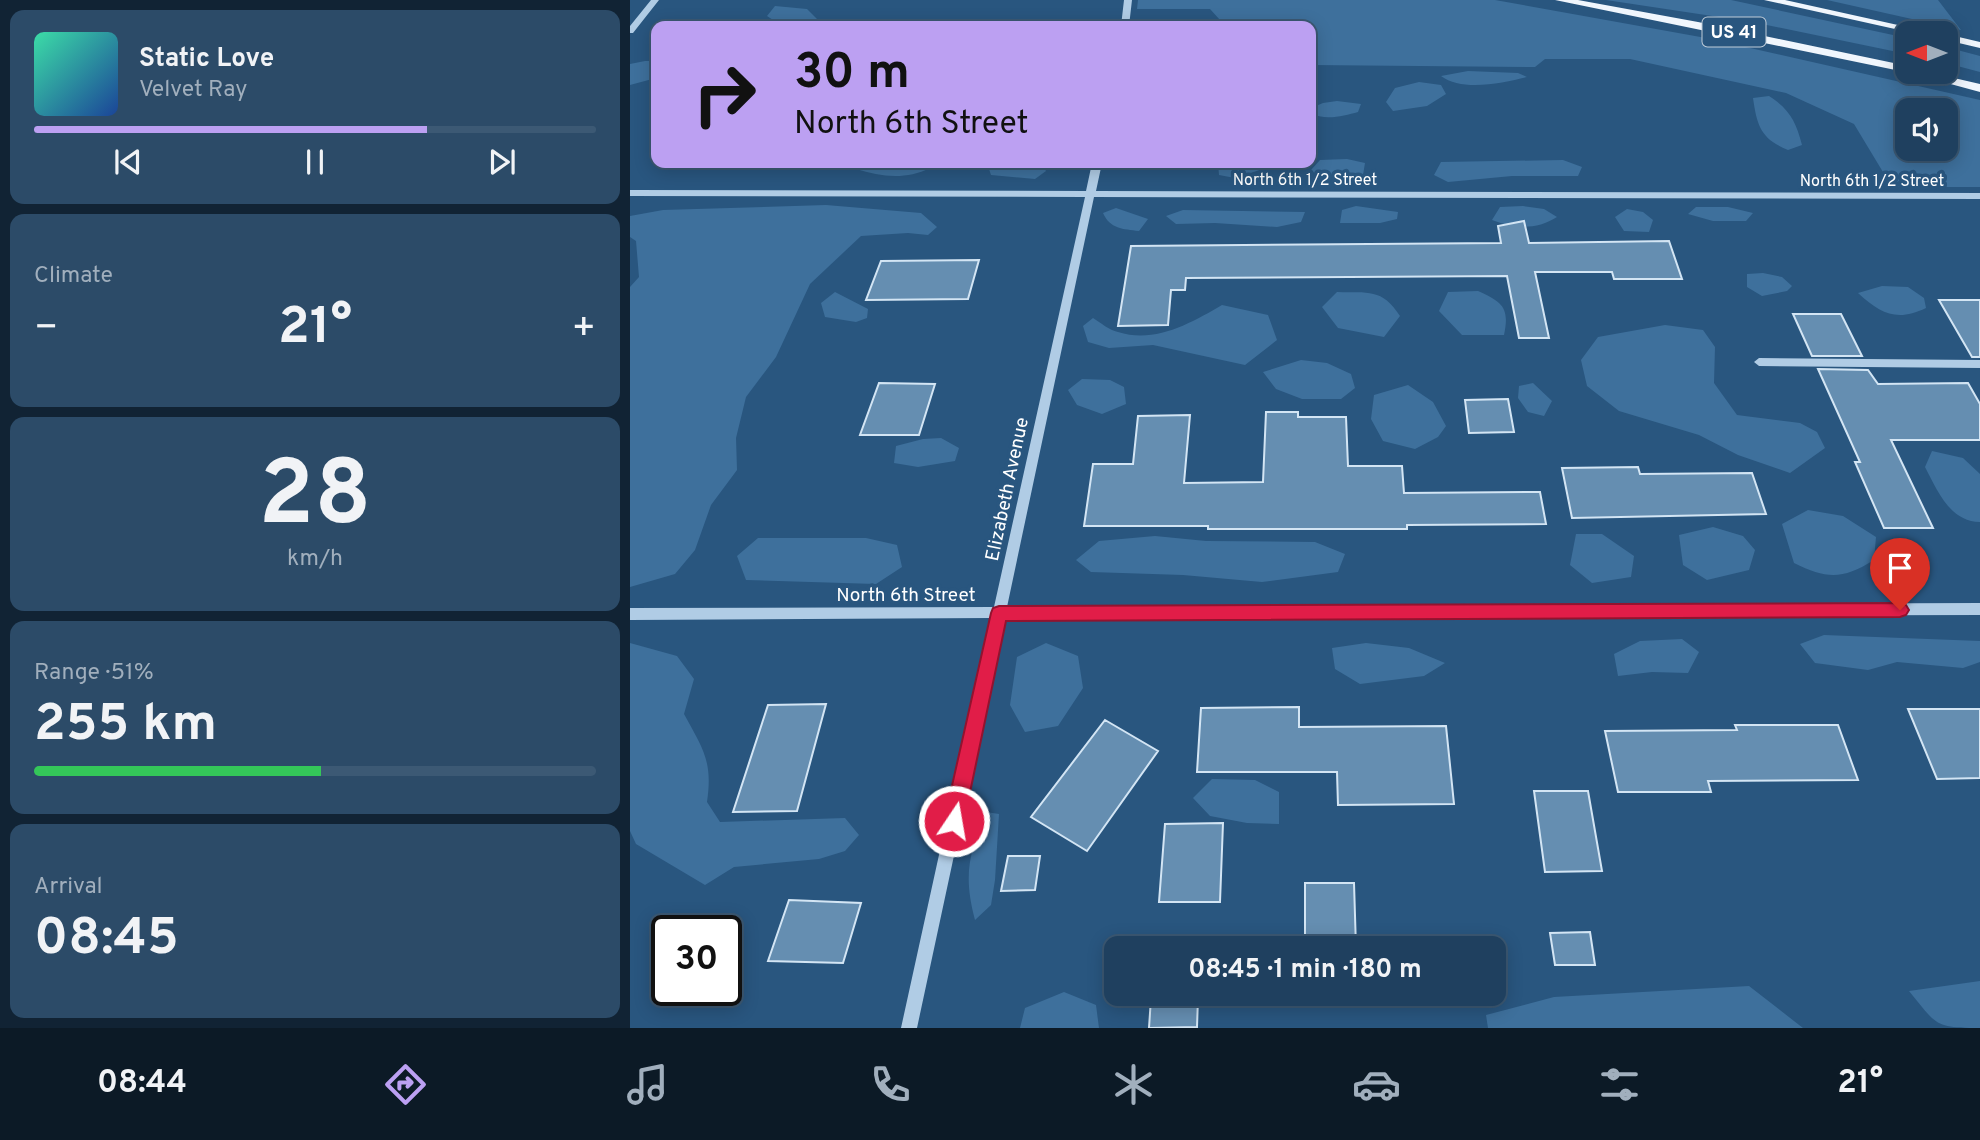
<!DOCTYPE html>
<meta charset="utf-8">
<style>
:root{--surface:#1f405f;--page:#2c4b68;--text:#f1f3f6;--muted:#a1afbd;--line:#3c5974;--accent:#bca0f2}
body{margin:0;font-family:Overpass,sans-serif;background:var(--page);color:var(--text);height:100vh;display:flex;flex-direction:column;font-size:26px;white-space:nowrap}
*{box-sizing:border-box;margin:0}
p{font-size:23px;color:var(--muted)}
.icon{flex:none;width:38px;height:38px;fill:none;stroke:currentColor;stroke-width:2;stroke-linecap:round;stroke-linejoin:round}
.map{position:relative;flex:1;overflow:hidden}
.panel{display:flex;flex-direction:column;gap:10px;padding:10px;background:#112334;width:630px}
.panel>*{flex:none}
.top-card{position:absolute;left:21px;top:21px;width:665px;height:147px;border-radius:14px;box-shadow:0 4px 18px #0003,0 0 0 2px var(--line);background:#bca0f2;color:#111;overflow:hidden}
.needle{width:46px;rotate:270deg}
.tools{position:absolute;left:1265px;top:21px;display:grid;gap:14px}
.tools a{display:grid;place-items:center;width:63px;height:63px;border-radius:14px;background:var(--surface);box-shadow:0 4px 18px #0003,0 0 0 2px var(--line);font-size:35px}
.speed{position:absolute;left:21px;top:915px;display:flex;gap:14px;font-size:35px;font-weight:700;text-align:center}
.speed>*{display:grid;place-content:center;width:91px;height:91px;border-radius:50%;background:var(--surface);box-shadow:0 4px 18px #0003,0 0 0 2px var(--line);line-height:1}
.speed .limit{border:4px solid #111;border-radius:10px;background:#fff;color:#111}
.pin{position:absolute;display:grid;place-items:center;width:60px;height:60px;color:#fff;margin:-72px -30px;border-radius:50% 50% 50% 0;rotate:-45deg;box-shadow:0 0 7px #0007}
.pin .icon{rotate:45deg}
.me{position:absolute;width:77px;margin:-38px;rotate:12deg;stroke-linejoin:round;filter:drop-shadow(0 0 5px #0008)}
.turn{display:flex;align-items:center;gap:24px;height:147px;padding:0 28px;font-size:32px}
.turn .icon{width:91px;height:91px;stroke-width:2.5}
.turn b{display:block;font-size:49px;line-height:60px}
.big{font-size:52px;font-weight:700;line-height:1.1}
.panel .widget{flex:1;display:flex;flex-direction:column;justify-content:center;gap:10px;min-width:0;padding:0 24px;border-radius:14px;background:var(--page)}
.panel .dial{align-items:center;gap:0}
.dial b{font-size:91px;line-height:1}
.song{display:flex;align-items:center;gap:21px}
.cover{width:84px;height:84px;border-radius:10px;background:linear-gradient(135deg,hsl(160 70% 55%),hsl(220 70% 35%))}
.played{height:7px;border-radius:4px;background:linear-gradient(90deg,var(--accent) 70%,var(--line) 70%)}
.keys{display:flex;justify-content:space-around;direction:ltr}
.heat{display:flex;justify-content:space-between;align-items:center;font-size:38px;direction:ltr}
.charge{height:10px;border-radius:5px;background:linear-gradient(90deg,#34c759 51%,var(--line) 0)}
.trip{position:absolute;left:474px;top:936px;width:402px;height:70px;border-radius:14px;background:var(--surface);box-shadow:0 4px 18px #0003,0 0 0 2px var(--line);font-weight:700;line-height:70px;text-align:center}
.tabs{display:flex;height:112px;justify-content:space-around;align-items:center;background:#0c1a26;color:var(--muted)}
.tabs .icon{width:49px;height:49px}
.tabs .on{color:var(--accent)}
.tabs b{font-size:32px;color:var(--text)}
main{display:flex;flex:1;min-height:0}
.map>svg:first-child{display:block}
.green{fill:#3e709c;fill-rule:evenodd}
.building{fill:#658eb1;stroke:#d3e5f4;stroke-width:2}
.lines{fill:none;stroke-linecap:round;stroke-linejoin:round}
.minor{fill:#b0cce5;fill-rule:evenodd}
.major{fill:#f0f6fd;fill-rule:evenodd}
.route{fill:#e11d48;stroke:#92132f;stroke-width:2}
.labels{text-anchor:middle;stroke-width:7;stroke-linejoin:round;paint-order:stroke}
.far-street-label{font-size:16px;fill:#fff;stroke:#29567f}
.shield{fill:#29567f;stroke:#bfccd9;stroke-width:2}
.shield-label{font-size:18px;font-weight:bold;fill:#fff}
.street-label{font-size:19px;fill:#fff;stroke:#29567f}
</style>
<main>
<section class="panel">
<div class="widget">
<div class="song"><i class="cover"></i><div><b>Static Love</b><p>Velvet Ray</p></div></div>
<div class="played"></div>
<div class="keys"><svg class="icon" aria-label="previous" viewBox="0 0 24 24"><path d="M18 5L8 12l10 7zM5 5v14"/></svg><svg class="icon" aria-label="pause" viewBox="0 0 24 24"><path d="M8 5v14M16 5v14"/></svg><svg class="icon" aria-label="next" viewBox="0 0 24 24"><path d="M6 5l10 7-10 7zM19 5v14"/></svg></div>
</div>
<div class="widget"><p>Climate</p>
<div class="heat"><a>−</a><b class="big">21°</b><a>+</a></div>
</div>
<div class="widget dial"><b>28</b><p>km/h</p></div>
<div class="widget"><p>Range · 51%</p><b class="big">255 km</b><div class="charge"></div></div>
<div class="widget"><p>Arrival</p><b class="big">08:45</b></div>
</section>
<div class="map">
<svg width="1350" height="1028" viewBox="0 0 1350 1028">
<rect width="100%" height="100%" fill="#29567f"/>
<path class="green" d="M508,0H865L1076,38L1350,100V187H1262L1224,124L1156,93L1000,59H915L905,67L681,65V26H591L590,20L580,9H507ZM1316,110V149H1278V110Z
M976,0H1101L1277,38V54L1122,22Z
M1197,0H1308L1331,30Z
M145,6L177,9L194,26H152L137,16Z
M1316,47L1350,56V72L1316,63Z
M15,61H26V78L0,85V64Z
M838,71L888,73L897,77C873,83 832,92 811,76Z
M789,82L811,85L816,94L797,106L763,111L756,102L765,88Z
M1139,96C1159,109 1166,121 1172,145L1158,150C1131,139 1127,126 1123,98Z
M707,101L731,104L728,112C714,116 694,121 681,113V108L693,103Z
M717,159L735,163L733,175L690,178L681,170L690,160Z
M933,160L952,167L948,176H882L818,182L804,175L811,162Z
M226,163H294L300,168C276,180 251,177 226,169Z
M357,163L412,164L416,171L405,179L361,175Z
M588,163H642L645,165L605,178L589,175Z
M196,205L291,213L307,227L298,235L278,233L231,236L180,284L146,357L116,397L106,438L107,470L81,505L65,550L45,574L0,587V287L9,277L6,241L0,237V216L33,210Z
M726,206L768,212L767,219L750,223H710L712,210Z
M893,206L914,209L927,217C907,230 884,229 862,220L870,207Z
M1066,207H1098L1123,213L1116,221H1083L1058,214Z
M486,208L518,219L509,231C493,229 480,229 473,213Z
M997,209L1013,212L1023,220L1019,232L994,231L985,217Z
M553,210L675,212L671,222L647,227L585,223L546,224L536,216Z
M1133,273L1152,277L1162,286L1157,291L1132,296L1117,287V274Z
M1252,286L1278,287L1294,298L1296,308C1267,322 1251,314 1228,293Z
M848,291C872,302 880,307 874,335H832L809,311L818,292Z
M205,292L238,309L237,318L226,322L195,317L191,303Z
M707,292C738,293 752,288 770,316L754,337L708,328L692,307Z
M592,305L638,315L647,340L615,365L523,345L479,348L458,342L453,326L463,318C471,323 479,330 488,332C525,344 561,323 592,305Z
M1035,325L1073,330L1085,347L1084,383L1107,415L1170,423L1187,432L1195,448L1160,473L1108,455L1069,435L989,411L957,386L951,360L968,337Z
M671,360L697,363L721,374L725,388L711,399H672L646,389L633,372Z
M452,379L480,380L494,387L496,404L472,414L447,405L438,390Z
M903,383L922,401L914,416L898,412L888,398L889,386Z
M778,385L803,402L816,426L808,437L785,449L753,441L741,419L744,395Z
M311,438L329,448L325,461L288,467L264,463L266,446L293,439Z
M1302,451L1333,458L1350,474V522C1320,522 1307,490 1295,467Z
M1178,510L1213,516L1246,537L1244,560C1212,580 1197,579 1164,563L1152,524Z
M1083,527L1113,536L1125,550L1119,570L1077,580L1053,565L1049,535Z
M946,534H972L1004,556L1001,577L962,583L940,565Z
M525,536L576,541L685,542L715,554L708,572L632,582L553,575L461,572L446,560L469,541Z
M128,538H236L267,545L272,567L246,584L116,580L107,556Z
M1194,635L1350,641V662L1333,668L1267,662L1238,670L1185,663L1170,644Z
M1052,639L1069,652L1058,673L1022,672L988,676L984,654L1010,641Z
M0,643L47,656L64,679L54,714C73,749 83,761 77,802L90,822L215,818L229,835L215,851L189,859L104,867L75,885L6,844L0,831Z
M416,643L448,656L453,688L428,726L395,732L380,705L387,657Z
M736,643L779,648L815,663L794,676L730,684L705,669L702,648Z
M582,779L625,780L649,792V824L617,823L580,816L563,798Z
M356,812L369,814L365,880L361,905L345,920C333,875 339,854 356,812Z
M1350,981V1028C1304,1028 1307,1025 1279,991Z
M1119,986L1173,1028H858L856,1015L924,997Z
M434,992L466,1005L469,1028H390L395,1008Z"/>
<path class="building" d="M894,221L899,243L1039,241L1052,279H984L982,272H905L919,338H889L877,276L556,278L555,290H541L538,325L488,326L501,246L871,243L868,226Z
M349,260L338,299L236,300L251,261Z
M1309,300H1350V357H1342Z
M1163,314H1211L1232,356H1182Z
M1188,369L1238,370L1248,384L1338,383L1350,404V440H1261L1303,528H1254L1225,462H1230Z
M249,383L305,384L289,435H230Z
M878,399L884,432L839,433L835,400Z
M636,412H668V417H716L718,466H772L774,493L910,492L916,524L777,525V529H578V526H454L463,464H503L508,416L560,415L554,483L633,482Z
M1008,467L1010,474L1122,473L1136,514L942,518L932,468Z
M196,704L167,811L103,812L138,705Z
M669,707V727L816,726L824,804L708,805L707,772H567L571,708Z
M1278,709H1350V778L1307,779Z
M475,720L528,751L457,851L401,817Z
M1105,725H1208L1228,780L1078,781L1081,792H988L975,731L1107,730Z
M904,791H958L972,871L915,872Z
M593,823L590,902H529L535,824Z
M378,856H410L405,890L371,891Z
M675,883H724L726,948H675Z
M159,900L231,903L213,963L138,961Z
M960,932L965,965H925L920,933Z
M521,998H568L567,1027L519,1028Z"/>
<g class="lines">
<path class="minor" d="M21,0H29L3,33H0V26Z
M494,0H502L499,26H491Z
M462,163H472L466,191L1350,193V199L464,197L377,607L1350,603V615L375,618L287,1028H271L361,618L0,620V608L364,607L455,197L0,196V190L456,191Z
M1129,358L1350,360V368L1129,366L1124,362Z"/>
<path class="major" d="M925,0H948L1068,22L1278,66V72H1298L1350,84V92L1280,73Z
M1134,0H1155L1304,33H1283Z
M1316,34L1350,42V48L1316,40Z"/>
</g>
<path class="route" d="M1270,603L1276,605L1279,610L1276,615L1270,617L376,621L334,821L331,827L324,830L317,827L314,821L361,613L363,608L369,606Z"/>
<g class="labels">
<g class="far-street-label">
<text x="675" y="185">North 6th 1/2 Street</text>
<text x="1242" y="186">North 6th 1/2 Street</text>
</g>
<rect class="shield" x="1072.5" y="17.5" width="63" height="29" rx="5"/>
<g class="shield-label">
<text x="1104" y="38">US 41</text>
</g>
<g class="street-label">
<text transform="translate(376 489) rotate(-78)" y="7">Elizabeth Avenue</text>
<text x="276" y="601">North 6th Street</text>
</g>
</g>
</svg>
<div class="tools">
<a><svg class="needle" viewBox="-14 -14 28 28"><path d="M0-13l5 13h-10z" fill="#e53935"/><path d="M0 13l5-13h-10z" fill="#a1afbd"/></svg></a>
<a><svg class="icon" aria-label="sound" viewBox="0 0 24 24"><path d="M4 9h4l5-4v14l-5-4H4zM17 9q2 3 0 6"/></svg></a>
</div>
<div class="speed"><div class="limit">30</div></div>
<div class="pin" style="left:1270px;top:610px;background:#d93025"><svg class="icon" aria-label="arrive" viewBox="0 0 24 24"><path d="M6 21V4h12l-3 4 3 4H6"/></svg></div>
<svg class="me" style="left:324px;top:821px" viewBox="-20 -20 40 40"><circle r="17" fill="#e11d48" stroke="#fff" stroke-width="3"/><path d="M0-11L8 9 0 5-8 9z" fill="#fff"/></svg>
<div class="trip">08:45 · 1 min · 180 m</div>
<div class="top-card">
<div class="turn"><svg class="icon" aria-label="right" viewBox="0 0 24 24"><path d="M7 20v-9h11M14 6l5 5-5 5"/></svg><div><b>30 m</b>North 6th Street</div></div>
</div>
</div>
</main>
<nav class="tabs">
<b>08:44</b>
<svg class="icon on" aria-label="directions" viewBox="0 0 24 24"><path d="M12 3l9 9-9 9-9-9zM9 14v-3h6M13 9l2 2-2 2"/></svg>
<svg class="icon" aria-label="music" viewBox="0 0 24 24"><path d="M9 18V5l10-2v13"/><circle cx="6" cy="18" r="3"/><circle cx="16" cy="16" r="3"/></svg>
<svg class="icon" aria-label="phone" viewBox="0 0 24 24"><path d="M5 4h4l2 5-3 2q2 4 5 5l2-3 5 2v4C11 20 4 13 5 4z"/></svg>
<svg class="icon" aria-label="climate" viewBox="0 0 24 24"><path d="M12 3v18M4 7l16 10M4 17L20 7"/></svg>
<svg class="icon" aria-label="car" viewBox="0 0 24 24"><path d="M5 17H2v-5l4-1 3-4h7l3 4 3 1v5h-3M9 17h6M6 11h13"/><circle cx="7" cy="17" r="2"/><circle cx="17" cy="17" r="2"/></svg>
<svg class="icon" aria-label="filters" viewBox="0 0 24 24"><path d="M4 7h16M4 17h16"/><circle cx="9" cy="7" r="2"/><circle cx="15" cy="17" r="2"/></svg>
<b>21°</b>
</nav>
